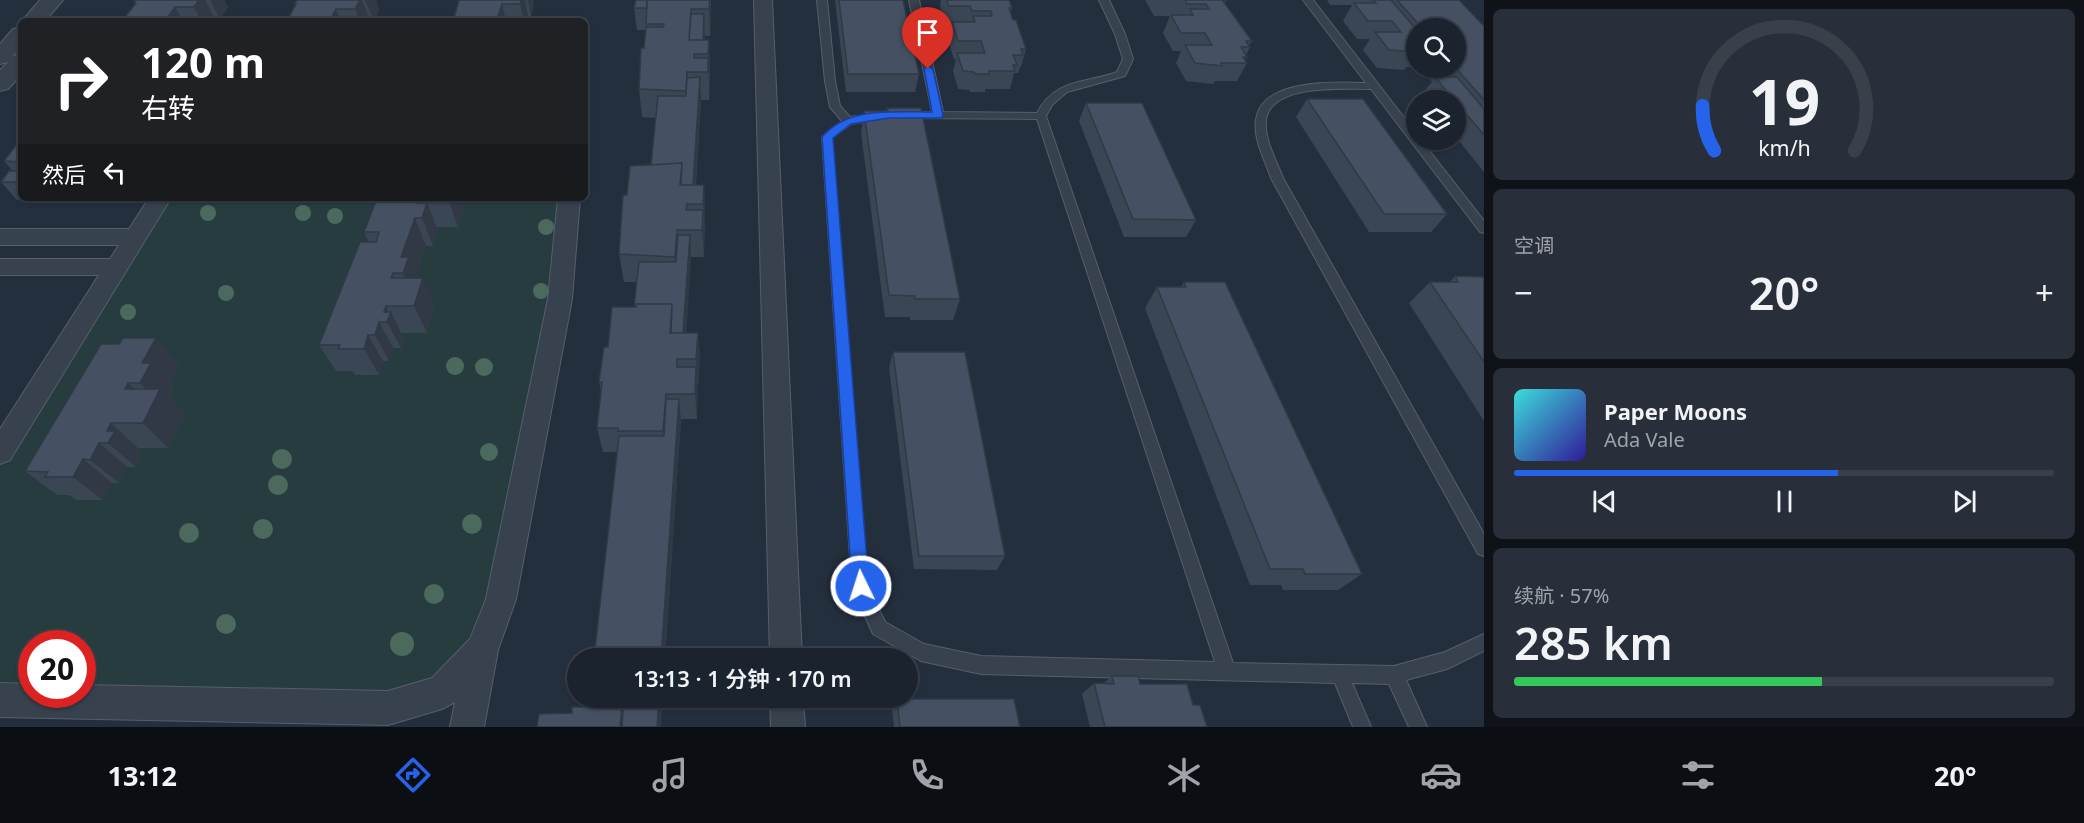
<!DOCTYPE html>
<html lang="zh">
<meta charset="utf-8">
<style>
:root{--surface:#1b232e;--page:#282f3a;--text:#f1f3f6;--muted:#a0a4aa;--line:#39404a;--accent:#2563eb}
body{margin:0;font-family:"Noto Sans","Noto Sans SC",sans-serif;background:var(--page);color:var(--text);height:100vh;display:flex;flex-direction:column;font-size:22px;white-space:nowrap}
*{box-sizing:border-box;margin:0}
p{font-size:20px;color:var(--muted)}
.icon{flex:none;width:33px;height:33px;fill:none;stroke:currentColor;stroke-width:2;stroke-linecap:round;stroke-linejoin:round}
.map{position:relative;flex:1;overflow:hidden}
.drawer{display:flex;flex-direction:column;gap:9px;padding:9px;background:#0f1319;width:600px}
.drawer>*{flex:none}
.top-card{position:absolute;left:18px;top:18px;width:570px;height:183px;border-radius:9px;box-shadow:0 2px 4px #0004,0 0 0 2px var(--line);background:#202124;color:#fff;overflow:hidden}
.fabs{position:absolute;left:1406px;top:18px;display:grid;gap:12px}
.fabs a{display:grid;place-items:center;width:60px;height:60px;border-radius:50%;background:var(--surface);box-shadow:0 2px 4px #0004,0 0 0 2px var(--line);font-size:30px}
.speed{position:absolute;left:18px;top:630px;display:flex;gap:12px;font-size:30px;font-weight:700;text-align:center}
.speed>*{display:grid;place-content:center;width:78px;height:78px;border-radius:50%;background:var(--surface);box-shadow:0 2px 4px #0004,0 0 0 2px var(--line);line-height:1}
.speed .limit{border:9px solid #d22;background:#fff;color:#111}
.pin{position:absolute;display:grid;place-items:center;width:51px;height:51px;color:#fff;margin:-62px -26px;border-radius:50% 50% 50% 0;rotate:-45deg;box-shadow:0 0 6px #0007}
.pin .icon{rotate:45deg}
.me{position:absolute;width:66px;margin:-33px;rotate:356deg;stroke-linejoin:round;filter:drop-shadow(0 0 4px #0008)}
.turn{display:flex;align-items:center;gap:21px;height:126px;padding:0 24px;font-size:27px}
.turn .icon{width:78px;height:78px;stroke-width:2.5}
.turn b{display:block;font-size:42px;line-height:51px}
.then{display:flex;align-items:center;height:57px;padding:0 24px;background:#0003;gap:12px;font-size:22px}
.big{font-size:45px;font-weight:600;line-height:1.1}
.drawer .card{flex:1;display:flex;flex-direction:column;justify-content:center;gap:9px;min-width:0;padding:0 21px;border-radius:9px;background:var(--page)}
.drawer .dial{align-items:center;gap:0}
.dial svg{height:156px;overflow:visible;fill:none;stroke:var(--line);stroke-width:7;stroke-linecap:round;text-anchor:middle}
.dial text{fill:var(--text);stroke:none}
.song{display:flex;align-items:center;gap:18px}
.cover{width:72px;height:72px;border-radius:9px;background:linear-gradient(135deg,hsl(180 70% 55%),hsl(250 70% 35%))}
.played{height:6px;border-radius:3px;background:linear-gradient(90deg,var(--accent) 60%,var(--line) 60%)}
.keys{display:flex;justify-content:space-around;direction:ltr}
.heat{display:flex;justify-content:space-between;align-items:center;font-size:33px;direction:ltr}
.charge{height:9px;border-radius:4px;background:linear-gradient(90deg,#34c759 57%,var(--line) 0)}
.trip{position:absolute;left:567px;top:648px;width:351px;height:60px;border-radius:30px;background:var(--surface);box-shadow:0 2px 4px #0004,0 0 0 2px var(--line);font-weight:600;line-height:60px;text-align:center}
.tab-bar{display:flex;height:96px;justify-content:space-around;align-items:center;background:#0b0e12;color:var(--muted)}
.tab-bar .icon{width:42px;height:42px}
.tab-bar .selected{color:var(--accent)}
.tab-bar b{font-size:27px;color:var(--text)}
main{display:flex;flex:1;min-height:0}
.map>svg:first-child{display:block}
.green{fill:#263c3f}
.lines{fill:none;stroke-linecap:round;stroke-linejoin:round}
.service-casing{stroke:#565f6c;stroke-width:2}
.minor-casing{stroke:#565f6c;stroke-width:2}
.tertiary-casing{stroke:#565f6c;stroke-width:2}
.service{fill:#38414e;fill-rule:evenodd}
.minor{fill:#38414e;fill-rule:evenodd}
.tertiary{fill:#38414e;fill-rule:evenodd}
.tree{fill:#4b6a5d}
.wall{fill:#3b4654}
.shaded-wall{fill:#303945}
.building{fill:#455162;stroke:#303945;stroke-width:1.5}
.route{fill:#2563eb;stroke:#184099;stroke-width:1.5}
</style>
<main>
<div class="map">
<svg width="1484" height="727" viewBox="0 0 1484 727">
<rect width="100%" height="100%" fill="#242f3e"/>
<path class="green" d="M167,198H562L554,297L494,589L467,650L432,685L378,694L83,692L82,644H32L31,691H0V466Z"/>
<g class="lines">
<g class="service-casing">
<path id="service" d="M817,0H827L835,81L840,106L850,117L880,113L885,116L880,119L851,124L832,138L868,586L885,622L924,644L981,656L1215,662L1037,119L905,118L900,115L905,112H932L909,0H919L943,112L1037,113C1055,78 1085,84 1117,72L1123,59L1115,34L1099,0H1109L1125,34L1133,59L1125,76L1067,92L1052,105L1046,116L1233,663L1394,666L1445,652L1484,634V651L1447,669L1406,680L1427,727H1409L1389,684L1352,683L1371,727H1353L1335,683L981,674L921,661L873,634L852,587L822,137L842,121L830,107L825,81Z
M1303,0H1313L1416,133V140H1421L1484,221V233L1480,232L1371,89C1345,89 1271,83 1266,120C1264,139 1276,160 1283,178L1484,534V556L1478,554L1271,178C1265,160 1253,139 1256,120C1261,78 1337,82 1366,83Z"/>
</g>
<g class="minor-casing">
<path id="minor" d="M754,0H772L802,658H770Z
M149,198H171L10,460L0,464V429L99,275H0V259H110L119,245H0V229H129Z
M558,198H580L572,299L516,599L498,650L484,727H450L455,702L442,709L388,725L0,717V683L32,684V694H82V685L388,691L432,678L470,639L486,599L548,299Z
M770,698H803L805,727H771Z"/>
</g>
<g class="tertiary-casing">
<path id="tertiary" d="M40,0H63L45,21H22Z
M21,27V47L13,56L21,54V75L8,89L0,91V70L8,62L0,64V44L13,29Z"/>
</g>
<use href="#service" class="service"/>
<use href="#minor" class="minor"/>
<use href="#tertiary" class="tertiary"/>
</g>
<g class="tree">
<circle cx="208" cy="213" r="8"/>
<circle cx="303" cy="213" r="8"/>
<circle cx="335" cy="216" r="8"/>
<circle cx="546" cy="227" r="8"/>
<circle cx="541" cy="291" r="8"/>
<circle cx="226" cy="293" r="8"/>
<circle cx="128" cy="312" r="8"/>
<circle cx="455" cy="366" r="9"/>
<circle cx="484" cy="367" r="9"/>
<circle cx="489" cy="452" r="9"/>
<circle cx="282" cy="459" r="10"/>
<circle cx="278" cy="485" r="10"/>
<circle cx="472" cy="524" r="10"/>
<circle cx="263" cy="529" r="10"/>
<circle cx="189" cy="533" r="10"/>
<circle cx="434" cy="594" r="10"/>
<circle cx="226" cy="624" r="10"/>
<circle cx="402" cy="644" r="12"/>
</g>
<path class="wall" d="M136,0H224L228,7L220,19H215L216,21H122L135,4L134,2Z
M297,0H376L379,9L374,21H287L295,7L294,4Z
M459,0H533L534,4L531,16H529V21H455L454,18Z
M636,0H711L710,36H705V40H709L710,68L709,100H701L696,185H704L705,213L704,257H691L686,333H698L700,359L698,385H697V419H681L665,658H594L618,452H603L597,428L601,391L599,382L608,347L634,307L637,282H624L619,254L627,195L651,165L656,118L642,117L639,89L646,30H637L634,8Z
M835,0H903L919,74L915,92H846Z
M941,0H1009L1012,8L1010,14L1026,49L1021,67H1020L1018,73H1014L1010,89H985V92H970V90L958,89L953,71L956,59H954L948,40L952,23H944L940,6Z
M1145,0H1225L1226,1L1225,4L1252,41L1249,45L1250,47L1246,55L1247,57L1245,60L1247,63L1237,81H1215L1213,84L1186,81L1176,63L1181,51H1173L1163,33L1170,16H1154Z
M1327,0H1459L1484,26V172L1455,136V100H1426L1421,95L1432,82L1420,68H1455V28H1416V67H1406L1404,70L1377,68L1363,50L1370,39H1357L1343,21L1352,5H1330Z
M1307,99L1447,214L1431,232H1369L1296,117Z
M1086,103L1196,220L1186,237H1124L1079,121Z
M887,108L960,299L953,320H910V317H885L861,133L864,111H886Z
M21,139V198H59L57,200H17L1,182L13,171L4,161Z
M377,198H463L465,205L458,227H436L438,231L433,246H426L417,275L435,305L427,333H401L404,339L401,348H393L389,361H383L379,375H355L352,371H336L319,345L369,242L364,232Z
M1455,276L1484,277V421L1409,303L1430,282H1450Z
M1184,282L1362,574L1338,590H1283L1281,585H1250L1145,308L1157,287H1181Z
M119,344L180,364L170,383L175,388L170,399L185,414L168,448H138L137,450L142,455L136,467H127L119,483H112L103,500H76L69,495H57L25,471Z
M893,352L1005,556L997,570L914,569L889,368Z
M1112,676L1140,684L1193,705L1207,727H1090L1082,694L1094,683L1103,684Z
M897,699L1020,727H894L892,709Z"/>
<path class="shaded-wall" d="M199,0H205L216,21H201L194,7Z
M210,0H224L228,7L220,19Z
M360,0H362L370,21H360L355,9Z
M365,0H376L379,9L374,21Z
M521,0H525L529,21H524L520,4Z
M528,0H533L534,4L531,16Z
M710,0L711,25L710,36L709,9Z
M502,4L506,21H497V19Z
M175,7L183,21H165Z
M336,9L341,21H330Z
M704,14L705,36L704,54L702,46Z
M709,40L710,68L709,82L708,54Z
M700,77L701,100L694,204L693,190Z
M704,185L705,213V232L703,204Z
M448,198H463L465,205L458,227Z
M419,199L424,212L427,203L438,231L433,246L422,218L417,203Z
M703,210L704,238V257L702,230Z
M415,218L426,246L417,275L421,284L423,278L435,305L427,333L414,306L416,300L403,273L401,257Z
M690,235L691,257L685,359L683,338Z
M386,306L390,314L391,312L404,339L401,348L387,322L384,312Z
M379,322L393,348L389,361L375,335Z
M698,333L700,359L698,385L696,359Z
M368,335L383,361L379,375L364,349Z
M156,338L180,364L170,383L175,388L170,399L185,414L168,448L143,423L125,389L128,383L152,406L155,399L140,383L142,363Z
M696,367L698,393L697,419L695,394Z
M679,399L681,419L665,658H661Z
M111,423L138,448L137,450L142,455L136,467L108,443L107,431Z
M99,443L127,467L119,483L90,460Z
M83,459L112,483L103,500L73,477Z
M659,698H663L661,727H657Z"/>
<path class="building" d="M136,0H199L194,7H175L165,21H122L136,3L134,2Z
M297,0H360L355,9H336L330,21H287L296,4H294Z
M459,0H521L520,4H502L497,19L454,18Z
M636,0H647V8H634Z
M647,0H710L709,9H691L689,40H709L708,54H694V58H708V72H687L686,91L639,89L641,48H644L646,27H663L664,24H646Z
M839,0H903L919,74H848Z
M947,0H1009L1012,8H1009L1013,20H1016L1026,49H1021L1023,55H1013L1017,65H1013L1015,71H989V74H975L974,72L963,71L957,53H985L981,41H958L952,22H975L973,16H992L991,11H972L970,6H948Z
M1185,0H1225L1226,1H1223L1252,41H1246L1250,47H1241L1247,57H1243L1247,63H1221L1222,66L1195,63L1185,45H1212L1205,33H1181L1171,15H1193L1190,9H1209L1206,4H1187Z
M1373,0H1391L1416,29V49H1415L1416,52L1389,50L1375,32H1401L1392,21H1368L1354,3H1376Z
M1397,0H1459L1484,26V100L1455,67V28H1422Z
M691,14H704L703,40H689Z
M700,77L693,185H681L682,163L651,165L658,96H686L687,78Z
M1435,77H1457L1484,109V135Z
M1307,99H1363L1447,214H1384Z
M1086,103H1142L1196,220L1133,219Z
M887,108H921L960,299H915V296L889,295L864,111H888Z
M21,139V162L4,161Z
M682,163L680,185H704L703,204H687L686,210H703L702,230H677L675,257L619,254L623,195H627L630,166Z
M9,171H21V182H1Z
M377,198H448V199H419L417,203H427L422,218H415L401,257H409L403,273H393L391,278H423L414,306H386L384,312H391L387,322H379L375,335H368L364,349H338L340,345H319L360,242H376L379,232H364Z
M678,235H690L683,333H671L672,304H636V307H634L639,262H676Z
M1455,276L1484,277V362L1430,282H1458Z
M1184,282H1225L1362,574H1305L1303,569H1270L1157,287H1186Z
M636,304H672L670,333H698L696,359H677V367H696L695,394H666L663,431H618V428H597L602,382H599L604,347H608L612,307H636Z
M123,338H156L142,363H151L140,383H128L125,389H160L143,423H111L107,431H115L108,443H99L90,460L83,459L73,477H45L48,472L25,471L101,344H119Z
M893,352H965L1005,556H919Z
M666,399H679L661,658H594L619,436H664Z
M1112,676H1138L1140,684H1187L1193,705H1200L1207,727H1105L1094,683L1114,684Z
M589,698H659L657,727H622L623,710L622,707H588Z
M897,699H1014L1020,727H900Z
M572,707H622L620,727H537L539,714L572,713Z"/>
<path class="route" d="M928,66L933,69L943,115L942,118H889L851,124L833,138L869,586L866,592L861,594L855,592L852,586L822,137C848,106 895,112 932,112L924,69Z"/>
</svg>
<div class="fabs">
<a><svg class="icon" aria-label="search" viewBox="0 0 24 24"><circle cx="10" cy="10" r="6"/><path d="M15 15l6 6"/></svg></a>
<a><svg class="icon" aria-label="layers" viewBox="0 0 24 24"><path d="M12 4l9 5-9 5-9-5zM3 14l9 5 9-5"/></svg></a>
</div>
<div class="speed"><div class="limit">20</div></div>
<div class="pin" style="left:928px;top:69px;background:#d93025"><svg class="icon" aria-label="arrive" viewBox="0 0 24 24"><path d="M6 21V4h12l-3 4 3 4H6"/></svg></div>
<svg class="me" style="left:861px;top:586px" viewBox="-20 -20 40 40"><circle r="17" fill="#2563eb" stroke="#fff" stroke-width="3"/><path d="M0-11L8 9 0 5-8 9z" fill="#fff"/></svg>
<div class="trip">13:13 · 1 分钟 · 170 m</div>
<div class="top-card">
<div class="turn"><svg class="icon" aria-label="right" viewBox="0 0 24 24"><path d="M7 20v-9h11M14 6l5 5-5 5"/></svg><div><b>120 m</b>右转</div></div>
<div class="then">然后<svg class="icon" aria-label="left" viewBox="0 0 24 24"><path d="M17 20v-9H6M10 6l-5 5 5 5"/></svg></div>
</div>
</div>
<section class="drawer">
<div class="card dial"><svg viewBox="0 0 100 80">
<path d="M14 69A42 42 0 1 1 86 69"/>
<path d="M14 69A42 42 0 0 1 8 46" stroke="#2563eb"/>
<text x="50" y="56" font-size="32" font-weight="700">19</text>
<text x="50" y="72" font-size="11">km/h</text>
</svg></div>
<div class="card"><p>空调</p>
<div class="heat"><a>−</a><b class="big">20°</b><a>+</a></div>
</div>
<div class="card">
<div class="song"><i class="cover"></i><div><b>Paper Moons</b><p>Ada Vale</p></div></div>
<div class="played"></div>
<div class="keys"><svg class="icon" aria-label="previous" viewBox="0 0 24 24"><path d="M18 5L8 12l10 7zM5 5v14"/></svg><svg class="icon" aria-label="pause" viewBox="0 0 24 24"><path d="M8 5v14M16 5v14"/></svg><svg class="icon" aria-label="next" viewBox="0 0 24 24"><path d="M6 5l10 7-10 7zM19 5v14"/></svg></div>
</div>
<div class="card"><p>续航 · 57%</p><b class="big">285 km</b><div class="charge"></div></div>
</section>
</main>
<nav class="tab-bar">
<b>13:12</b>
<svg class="icon selected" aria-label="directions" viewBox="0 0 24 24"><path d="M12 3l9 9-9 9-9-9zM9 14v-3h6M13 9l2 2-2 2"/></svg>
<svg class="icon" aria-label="music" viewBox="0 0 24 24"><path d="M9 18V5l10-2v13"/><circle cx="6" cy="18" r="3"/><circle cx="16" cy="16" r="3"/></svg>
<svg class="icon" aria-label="phone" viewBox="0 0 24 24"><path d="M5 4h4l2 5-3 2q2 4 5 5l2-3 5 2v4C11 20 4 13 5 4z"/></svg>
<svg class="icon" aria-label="climate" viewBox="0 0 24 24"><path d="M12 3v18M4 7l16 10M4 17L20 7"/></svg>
<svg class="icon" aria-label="car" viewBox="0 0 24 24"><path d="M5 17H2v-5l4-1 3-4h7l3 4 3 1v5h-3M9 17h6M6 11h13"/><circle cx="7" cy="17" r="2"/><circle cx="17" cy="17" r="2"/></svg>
<svg class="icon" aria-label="filters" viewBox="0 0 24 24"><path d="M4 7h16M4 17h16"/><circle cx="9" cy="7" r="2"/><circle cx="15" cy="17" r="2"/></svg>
<b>20°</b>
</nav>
